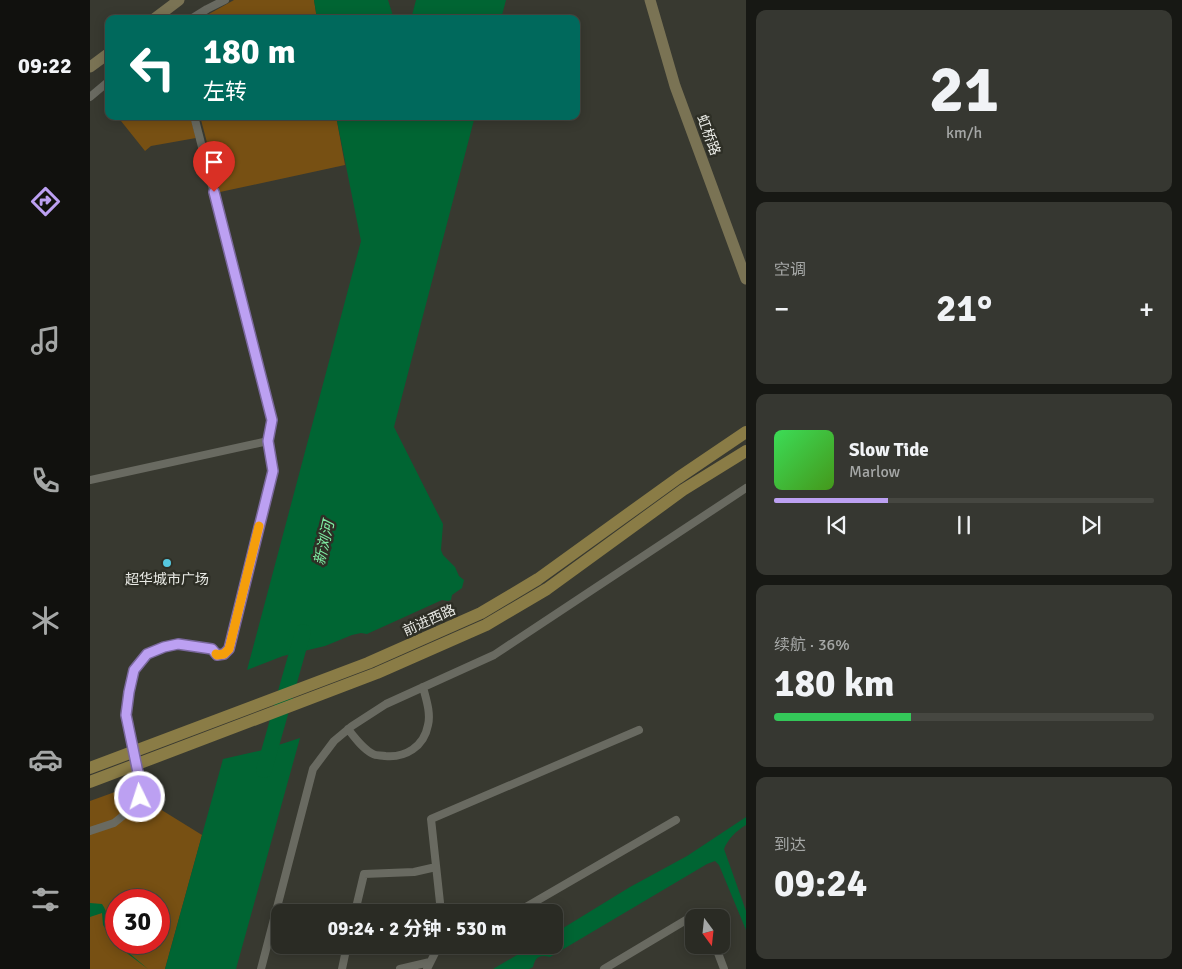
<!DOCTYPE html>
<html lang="zh">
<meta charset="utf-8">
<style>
:root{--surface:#2a2b24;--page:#363731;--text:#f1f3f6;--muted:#a5a7a6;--line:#464741;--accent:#bca0f2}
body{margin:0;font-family:Signika,"Noto Sans SC",sans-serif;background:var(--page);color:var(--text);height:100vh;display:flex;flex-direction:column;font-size:19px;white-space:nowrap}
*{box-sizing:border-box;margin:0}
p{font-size:16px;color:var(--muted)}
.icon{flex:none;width:28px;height:28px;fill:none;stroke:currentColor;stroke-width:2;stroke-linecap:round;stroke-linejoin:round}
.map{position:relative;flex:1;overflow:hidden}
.side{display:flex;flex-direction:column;gap:10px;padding:10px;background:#171814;width:436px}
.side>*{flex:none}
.hud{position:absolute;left:15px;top:15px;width:475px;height:105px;border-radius:10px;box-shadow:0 2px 12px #0003,0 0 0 1px var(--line);background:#00695c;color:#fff;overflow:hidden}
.needle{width:32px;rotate:165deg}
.buttons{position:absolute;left:595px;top:909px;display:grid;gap:10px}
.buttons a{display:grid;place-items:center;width:45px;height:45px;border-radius:10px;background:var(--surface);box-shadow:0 2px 12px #0003,0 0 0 1px var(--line);font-size:25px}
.speed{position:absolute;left:15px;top:889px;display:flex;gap:10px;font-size:25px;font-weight:700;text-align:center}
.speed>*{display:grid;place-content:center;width:65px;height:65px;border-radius:50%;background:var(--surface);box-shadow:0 2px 12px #0003,0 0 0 1px var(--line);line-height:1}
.speed .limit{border:8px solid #d22;background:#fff;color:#111}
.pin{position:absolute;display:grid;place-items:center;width:42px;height:42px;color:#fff;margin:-51px -21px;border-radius:50% 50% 50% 0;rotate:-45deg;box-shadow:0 0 5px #0007}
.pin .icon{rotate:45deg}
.me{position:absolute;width:55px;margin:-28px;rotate:356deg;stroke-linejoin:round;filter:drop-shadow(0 0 4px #0008)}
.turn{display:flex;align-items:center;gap:18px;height:105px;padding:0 15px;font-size:22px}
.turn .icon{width:65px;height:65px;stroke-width:2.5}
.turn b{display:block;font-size:35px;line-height:42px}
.big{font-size:38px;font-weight:700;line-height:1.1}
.side .tile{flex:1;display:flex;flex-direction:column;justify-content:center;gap:8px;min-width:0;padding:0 18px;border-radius:10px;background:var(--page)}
.side .dial{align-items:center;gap:0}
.dial b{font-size:65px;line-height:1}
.song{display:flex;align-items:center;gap:15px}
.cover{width:60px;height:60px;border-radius:8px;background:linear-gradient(135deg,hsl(130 70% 55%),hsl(100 70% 35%))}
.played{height:5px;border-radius:2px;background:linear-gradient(90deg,var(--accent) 30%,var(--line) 30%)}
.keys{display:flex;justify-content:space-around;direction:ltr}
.heat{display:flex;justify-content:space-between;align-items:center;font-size:28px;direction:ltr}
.charge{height:8px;border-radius:4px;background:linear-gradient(90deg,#34c759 36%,var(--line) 0)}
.trip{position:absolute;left:181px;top:904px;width:292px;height:50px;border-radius:10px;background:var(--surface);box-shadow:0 2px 12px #0003,0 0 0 1px var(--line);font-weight:700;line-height:50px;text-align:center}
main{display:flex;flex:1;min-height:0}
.menu{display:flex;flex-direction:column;width:90px;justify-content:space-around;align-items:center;background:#11110e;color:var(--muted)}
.menu .icon{width:35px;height:35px}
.menu .selected{color:var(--accent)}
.menu b{font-size:22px;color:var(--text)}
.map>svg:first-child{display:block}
.green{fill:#775013;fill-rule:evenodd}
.water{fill:#006533}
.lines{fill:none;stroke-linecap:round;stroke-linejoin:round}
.river{stroke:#006533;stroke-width:16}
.street{stroke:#696a61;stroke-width:8}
.secondary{stroke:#7a7354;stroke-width:11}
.primary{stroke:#8a7c46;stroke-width:12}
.route-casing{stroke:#7a689d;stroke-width:12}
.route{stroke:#bca0f2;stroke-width:9}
.slow{stroke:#f59e0b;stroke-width:9}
.poi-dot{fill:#56c9e1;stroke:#2e2f26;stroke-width:2}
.labels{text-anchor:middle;stroke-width:5;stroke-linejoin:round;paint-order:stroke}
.street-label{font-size:14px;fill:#e9eae5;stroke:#2e2f26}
.poi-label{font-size:14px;fill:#e9eae5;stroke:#2e2f26}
.water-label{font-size:15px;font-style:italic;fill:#7feca3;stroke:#2e2f26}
</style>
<main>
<nav class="menu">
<b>09:22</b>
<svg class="icon selected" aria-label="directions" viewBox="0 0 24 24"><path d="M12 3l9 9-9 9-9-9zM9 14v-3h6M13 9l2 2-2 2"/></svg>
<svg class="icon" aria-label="music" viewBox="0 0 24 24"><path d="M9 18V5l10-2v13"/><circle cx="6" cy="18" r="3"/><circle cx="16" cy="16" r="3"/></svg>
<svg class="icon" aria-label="phone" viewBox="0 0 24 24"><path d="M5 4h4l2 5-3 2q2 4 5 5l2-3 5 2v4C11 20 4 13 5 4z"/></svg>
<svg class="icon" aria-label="climate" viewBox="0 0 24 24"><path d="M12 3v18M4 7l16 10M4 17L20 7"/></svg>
<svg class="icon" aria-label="car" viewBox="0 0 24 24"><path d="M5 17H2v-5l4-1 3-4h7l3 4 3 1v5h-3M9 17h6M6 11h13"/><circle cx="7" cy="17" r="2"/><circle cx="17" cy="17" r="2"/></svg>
<svg class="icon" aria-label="filters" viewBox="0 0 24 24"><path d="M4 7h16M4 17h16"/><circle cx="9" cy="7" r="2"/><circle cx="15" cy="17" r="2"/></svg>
</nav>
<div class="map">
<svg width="656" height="969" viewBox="0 0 656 969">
<rect width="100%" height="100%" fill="#383930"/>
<path class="green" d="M144,0H224L227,19H110Z
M27,116H100L106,138L61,146L55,151Z
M110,116H246L255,165L130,192Z
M36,788L112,835L75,969H0V801ZM26,900H69V942H26Z"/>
<path class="water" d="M224,0H298L304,19H227Z
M326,0H416L411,19H321Z
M246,116H385L304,427L353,524L351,550L353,555L365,567L369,576L374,580L372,588L362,595L361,600L358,601L352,600L277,634L271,633L262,635L235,646L193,656L157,670L271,241Z
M210,738L146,969H75L133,759L173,750Z
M656,817V825C646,831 638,839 634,849L656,911V930L629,865L625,861L617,864L460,957C450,954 445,957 443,967L439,969H403L444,945H465V933L540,887L597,856Z
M0,903L12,904C17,911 18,917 16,926L26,942L58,969L26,945L13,925L12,913L0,917Z"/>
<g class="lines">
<path class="river" d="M174,770L213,632"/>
<path class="street" d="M101,19L117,9L135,0
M0,97L19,81
M104,116L182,419L178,441
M0,480L178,441L183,471L139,649L134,654L127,655L122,649L88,644L74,647L57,654L44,670L39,692L36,715L51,787L50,797L39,811L24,823L0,831
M258,729C265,738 273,749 283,754C286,756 291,755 295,756C315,758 334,747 338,725C341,713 336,699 333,687
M265,912L274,874L324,872L346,867
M351,912L341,819L549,730
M421,912L436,907L586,820
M625,945L634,969
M171,969L223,769L244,741L262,726L296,704L404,655L656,488
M252,969L257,945
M310,969L340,962
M337,969L349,945
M514,969L596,920L604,923"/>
<path class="secondary" d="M560,0L585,86L656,279
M64,19L89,0
M0,67L19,53"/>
<path class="primary" d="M0,768L278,663L391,613L448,579L588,478L656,432
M0,782L287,673L396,625L457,589L593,490L656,451"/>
</g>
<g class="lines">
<g class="route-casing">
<path id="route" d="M50,797L51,787L36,715L39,692L44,670L57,654L74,647L88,644L122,649L127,655L134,654L139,649L183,471L178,441L182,420L124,192"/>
</g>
<use href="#route" class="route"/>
<path class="slow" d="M126,654L127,655L134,654L139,649L169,526"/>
</g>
<circle class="poi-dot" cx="77" cy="563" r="5"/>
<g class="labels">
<g class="street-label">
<text transform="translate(619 135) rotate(70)" y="5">虹桥路</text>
<text transform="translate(339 620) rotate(-24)" y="5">前进西路</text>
</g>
<g class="poi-label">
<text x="77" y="584">超华城市广场</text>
</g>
<g class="water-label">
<text transform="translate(234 543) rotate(-77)" y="5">新浏河</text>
</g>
</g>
</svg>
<div class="buttons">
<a><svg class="needle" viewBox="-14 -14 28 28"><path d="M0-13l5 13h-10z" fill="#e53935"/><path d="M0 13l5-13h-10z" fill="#a5a7a6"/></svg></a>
</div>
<div class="speed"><div class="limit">30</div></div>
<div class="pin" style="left:124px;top:192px;background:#d93025"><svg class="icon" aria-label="arrive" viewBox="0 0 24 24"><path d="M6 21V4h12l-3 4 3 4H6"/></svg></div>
<svg class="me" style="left:50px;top:797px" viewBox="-20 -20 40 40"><circle r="17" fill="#bca0f2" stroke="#fff" stroke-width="3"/><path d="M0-11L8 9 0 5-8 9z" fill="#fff"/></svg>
<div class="trip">09:24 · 2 分钟 · 530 m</div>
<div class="hud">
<div class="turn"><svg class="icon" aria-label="left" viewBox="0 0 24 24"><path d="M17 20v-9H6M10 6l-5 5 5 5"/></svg><div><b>180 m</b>左转</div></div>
</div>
</div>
<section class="side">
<div class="tile dial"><b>21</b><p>km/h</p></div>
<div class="tile"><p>空调</p>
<div class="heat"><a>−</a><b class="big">21°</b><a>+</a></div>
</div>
<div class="tile">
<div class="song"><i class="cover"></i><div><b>Slow Tide</b><p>Marlow</p></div></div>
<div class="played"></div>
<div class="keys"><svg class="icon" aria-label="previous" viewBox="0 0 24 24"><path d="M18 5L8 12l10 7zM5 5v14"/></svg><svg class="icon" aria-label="pause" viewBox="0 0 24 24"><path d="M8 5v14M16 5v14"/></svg><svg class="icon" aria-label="next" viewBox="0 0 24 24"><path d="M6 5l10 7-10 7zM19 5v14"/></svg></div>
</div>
<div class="tile"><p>续航 · 36%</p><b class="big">180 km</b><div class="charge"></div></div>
<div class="tile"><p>到达</p><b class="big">09:24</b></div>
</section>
</main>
